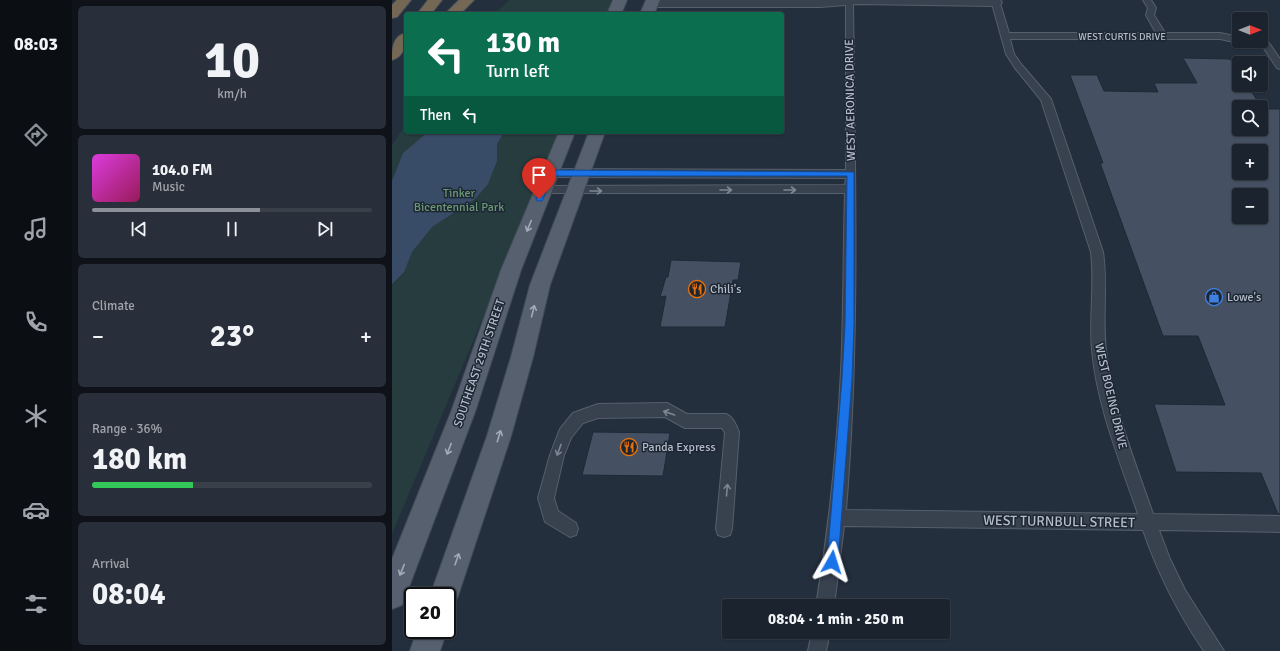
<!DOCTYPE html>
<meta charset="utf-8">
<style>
:root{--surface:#1b232e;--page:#282f3a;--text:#f1f3f6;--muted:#a0a4aa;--line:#39404a;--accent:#8c9099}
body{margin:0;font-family:Signika,sans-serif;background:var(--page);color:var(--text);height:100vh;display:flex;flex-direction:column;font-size:15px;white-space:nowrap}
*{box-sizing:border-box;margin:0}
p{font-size:13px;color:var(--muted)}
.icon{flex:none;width:22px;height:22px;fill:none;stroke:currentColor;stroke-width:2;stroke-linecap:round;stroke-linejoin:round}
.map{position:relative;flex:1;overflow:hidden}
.drawer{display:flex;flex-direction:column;gap:6px;padding:6px;background:#0f1319;width:320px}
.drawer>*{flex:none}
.top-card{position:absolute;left:12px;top:12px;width:380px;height:122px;border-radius:4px;box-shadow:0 1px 3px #0004,0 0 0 1px var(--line);background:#0b6e4f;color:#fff;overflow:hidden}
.needle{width:26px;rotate:90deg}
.fabs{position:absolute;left:840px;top:12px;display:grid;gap:8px}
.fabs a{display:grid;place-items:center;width:36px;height:36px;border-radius:4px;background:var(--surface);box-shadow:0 1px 3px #0004,0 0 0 1px var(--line);font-size:20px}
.speed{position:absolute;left:12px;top:587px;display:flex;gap:8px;font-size:20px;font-weight:700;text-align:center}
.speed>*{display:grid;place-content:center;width:52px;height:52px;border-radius:50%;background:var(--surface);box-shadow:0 1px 3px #0004,0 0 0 1px var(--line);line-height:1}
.speed .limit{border:2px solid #111;border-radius:6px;background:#fff;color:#111}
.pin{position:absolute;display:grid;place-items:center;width:34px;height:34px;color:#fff;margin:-41px -17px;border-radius:50% 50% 50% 0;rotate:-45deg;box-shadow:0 0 4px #0007}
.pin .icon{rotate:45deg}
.me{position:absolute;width:44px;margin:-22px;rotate:6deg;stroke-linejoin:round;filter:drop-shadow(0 0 3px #0008)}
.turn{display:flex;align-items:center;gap:14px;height:84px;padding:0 16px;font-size:18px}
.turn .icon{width:52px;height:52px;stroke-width:2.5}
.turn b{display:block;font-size:28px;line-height:34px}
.then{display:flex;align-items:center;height:38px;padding:0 16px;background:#0003;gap:8px;font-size:15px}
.big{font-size:30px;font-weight:700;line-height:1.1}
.drawer .tile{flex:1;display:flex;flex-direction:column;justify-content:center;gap:6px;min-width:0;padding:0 14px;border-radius:6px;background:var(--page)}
.drawer .dial{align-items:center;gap:0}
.dial b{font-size:52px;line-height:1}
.song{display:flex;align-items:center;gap:12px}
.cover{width:48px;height:48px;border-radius:6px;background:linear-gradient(135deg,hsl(300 70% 55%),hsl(330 70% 35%))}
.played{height:4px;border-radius:2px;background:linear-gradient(90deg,var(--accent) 60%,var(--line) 60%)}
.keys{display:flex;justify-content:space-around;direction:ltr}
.heat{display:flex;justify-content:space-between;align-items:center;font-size:22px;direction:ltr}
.charge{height:6px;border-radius:3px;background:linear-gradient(90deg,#34c759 36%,var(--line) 0)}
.trip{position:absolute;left:330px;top:599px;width:228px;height:40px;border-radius:4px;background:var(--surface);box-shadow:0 1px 3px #0004,0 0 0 1px var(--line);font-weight:700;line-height:40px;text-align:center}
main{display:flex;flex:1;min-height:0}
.tabs{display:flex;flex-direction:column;width:72px;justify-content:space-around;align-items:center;background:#0b0e12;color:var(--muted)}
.tabs .icon{width:28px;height:28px}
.tabs .selected{color:var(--accent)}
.tabs b{font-size:18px;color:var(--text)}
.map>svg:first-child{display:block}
.green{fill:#263c3f}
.water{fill:#394c67}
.building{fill:#455162;stroke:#1f2835;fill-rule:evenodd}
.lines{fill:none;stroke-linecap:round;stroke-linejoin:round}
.lane-casing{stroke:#565f6c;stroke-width:2}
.street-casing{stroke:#565f6c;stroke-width:2}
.primary-casing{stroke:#414a57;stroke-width:2}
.highway-casing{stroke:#434c59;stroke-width:2}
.lane{fill:#38414e;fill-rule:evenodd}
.street{fill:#38414e;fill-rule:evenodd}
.primary{fill:#56606e;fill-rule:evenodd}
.highway{fill:#746855;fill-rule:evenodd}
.oneway{stroke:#7c8592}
.oneway2{stroke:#a1aab7}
.route{fill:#1a73e8;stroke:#114b97}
.labels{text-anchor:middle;stroke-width:3;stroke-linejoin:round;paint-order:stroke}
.far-street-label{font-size:10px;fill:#b4bcc9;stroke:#1d2633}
.street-label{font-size:12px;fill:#b4bcc9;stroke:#1d2633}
.park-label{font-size:12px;fill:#6b9a76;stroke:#1d2633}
.poi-label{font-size:12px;fill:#b4bcc9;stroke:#1d2633;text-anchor:start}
.near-street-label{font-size:14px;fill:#b4bcc9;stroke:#1d2633}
</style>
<main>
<nav class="tabs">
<b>08:03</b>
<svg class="icon selected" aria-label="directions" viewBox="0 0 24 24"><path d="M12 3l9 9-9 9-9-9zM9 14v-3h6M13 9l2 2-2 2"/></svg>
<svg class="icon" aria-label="music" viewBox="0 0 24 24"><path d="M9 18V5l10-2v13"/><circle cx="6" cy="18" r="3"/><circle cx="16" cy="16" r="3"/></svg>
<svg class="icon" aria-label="phone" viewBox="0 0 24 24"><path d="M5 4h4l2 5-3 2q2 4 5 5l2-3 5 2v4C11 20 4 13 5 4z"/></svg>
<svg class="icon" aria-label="climate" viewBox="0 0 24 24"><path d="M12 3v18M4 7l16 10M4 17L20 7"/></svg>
<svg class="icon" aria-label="car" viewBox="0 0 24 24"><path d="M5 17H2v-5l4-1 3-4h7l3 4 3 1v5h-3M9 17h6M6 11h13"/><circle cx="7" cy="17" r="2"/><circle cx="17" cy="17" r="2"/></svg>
<svg class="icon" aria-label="filters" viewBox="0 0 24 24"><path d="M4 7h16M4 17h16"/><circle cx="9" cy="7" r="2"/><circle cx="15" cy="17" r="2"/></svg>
</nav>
<section class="drawer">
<div class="tile dial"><b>10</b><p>km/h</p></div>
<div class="tile">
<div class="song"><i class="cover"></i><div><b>104.0 FM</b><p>Music</p></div></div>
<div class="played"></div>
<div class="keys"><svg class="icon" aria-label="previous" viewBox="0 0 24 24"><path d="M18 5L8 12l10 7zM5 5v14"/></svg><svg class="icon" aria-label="pause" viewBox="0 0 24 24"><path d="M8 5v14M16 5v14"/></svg><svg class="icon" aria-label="next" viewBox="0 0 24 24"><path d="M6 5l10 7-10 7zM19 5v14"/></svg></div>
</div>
<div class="tile"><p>Climate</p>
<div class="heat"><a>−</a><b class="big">23°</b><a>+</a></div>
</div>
<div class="tile"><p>Range · 36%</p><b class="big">180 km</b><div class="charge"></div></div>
<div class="tile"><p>Arrival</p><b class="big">08:04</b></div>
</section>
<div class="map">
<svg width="888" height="651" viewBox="0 0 888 651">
<rect width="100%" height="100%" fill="#242f3e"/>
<path class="green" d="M117,0H225L219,14H103Z
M14,124V132H169L0,534V145Z"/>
<path class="water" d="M36,132H112L105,144V161L96,184L83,199L40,227L20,252L12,272L0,284V181L11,153Z"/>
<path class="building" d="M791,58L838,59L847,73V85H855L871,109H888V514H886L869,473L784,472L762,404L833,405L806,336H771L708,163H711L678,75H705L712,91L766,92L762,83H805ZM847,107H869V129H847ZM847,151H869V173H847ZM847,195H869V217H847Z
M279,260L349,262L346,280H341L333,327H268L274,296L268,297L274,277H276Z
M201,432L278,433L271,476L190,475Z"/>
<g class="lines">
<g class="lane-casing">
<path id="lane" d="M454,0L461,1C463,171 468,341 454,510L746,514C728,461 705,406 700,350C697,317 703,285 699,252L649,100L623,68L614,54L599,0H607L617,33H764L754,15L756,8L751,0H759L764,8L762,15L773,33H828L847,37V41L874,42L877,43L888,59V69L885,68L871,47L850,42L847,43L828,39H618L622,54L629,64L659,99L711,252C716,285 710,317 714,350C720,406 743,461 761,514L888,516V532L767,530L778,559L793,590L832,651H812C786,613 766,574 751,530L452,526L442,606H424C437,528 445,450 449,371C452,312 451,252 453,193H147L146,190L147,187L151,186L453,185L454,178L158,177L154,176L153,173L154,170L158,169L454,170Z
M275,403L295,414H334C341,417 344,425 347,432L340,529L338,535L332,537L326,535L324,529L333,433L330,428H293L273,417L206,418L191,423L179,438L172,455L162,498L166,511L184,523L186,529L184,535L178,537L153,522L146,498L158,455L166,434L168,429L181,413L206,404Z
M420,632H438L434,651H416Z"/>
</g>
<g class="street-casing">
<path id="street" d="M260,0H608L610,2L608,5L603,6L466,4L428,7H255L253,4L255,1Z"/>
</g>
<g class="primary-casing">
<path id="primary" d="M221,0H235L229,14H215Z
M254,0H268L262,14H248Z
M167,132H183L129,270L83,412L14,595L10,605L0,609V559L59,412L109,270Z
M197,132H213L158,285L141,357L119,436L66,596L62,606L55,609V596H38L95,436L119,357L138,285Z
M25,630H55L48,651H18Z"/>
</g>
<g class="highway-casing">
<path id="highway" d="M5,0H19L5,17L0,18V5Z
M36,0H50L39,14H25Z
M67,0H82L68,14H53Z
M14,33C14,44 13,56 0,60C0,48 1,36 14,33Z"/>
</g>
<use href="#lane" class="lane"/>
<use href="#street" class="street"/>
<use href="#primary" class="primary"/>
<use href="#highway" class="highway"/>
</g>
<defs><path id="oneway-shaft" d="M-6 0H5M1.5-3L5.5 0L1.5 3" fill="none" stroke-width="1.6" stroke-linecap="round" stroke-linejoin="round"/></defs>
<g class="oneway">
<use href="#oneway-shaft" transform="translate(334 190)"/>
<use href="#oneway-shaft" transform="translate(398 190)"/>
<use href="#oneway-shaft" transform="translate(204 191)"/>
<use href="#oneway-shaft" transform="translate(277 413) rotate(-161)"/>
<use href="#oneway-shaft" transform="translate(167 450) rotate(110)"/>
<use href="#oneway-shaft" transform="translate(335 490) rotate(-85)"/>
</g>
<g class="oneway2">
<use href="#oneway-shaft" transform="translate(137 226) rotate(112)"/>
<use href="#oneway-shaft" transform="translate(141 311) rotate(-76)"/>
<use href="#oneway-shaft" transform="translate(107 436) rotate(-73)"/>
<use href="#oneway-shaft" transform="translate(57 449) rotate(111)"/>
<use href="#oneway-shaft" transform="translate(65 559) rotate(-71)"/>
<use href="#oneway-shaft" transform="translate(10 570) rotate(112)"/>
</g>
<path class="route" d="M158,170L462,172V325L460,379L446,562L445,567L440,568L436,567L435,562L450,379L453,325L455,176H161L150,201H145L144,199L154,173Z"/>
<defs>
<g id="restaurant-ring" transform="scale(0.9)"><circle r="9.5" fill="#1d2633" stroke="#e8710a" stroke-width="1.5"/><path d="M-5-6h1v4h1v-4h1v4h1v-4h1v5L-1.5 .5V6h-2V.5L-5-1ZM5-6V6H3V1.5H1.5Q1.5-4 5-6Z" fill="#e8710a"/></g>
<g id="shop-ring" transform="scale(0.9)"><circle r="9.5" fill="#1d2633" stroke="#3f7fe0" stroke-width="1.5"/><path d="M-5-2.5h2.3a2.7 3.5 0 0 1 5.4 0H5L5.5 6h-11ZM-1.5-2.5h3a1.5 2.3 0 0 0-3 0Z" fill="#3f7fe0"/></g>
</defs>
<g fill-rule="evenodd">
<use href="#restaurant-ring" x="305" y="289"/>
<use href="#shop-ring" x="822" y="297"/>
<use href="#restaurant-ring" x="237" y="447"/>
</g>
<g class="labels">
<g class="far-street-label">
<text x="730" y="40">WEST CURTIS DRIVE</text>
</g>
<g class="street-label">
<text transform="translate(458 100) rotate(-91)" y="4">WEST AERONICA DRIVE</text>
<text transform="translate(87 363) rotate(-71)" y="4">SOUTHEAST 29TH STREET</text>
<text transform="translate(719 396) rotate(77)" y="4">WEST BOEING DRIVE</text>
</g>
<g class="park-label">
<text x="67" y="197">Tinker<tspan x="67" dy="14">Bicentennial Park</tspan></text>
</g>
<g class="poi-label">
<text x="318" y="293">Chili's</text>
<text x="835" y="301">Lowe's</text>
<text x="250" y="451">Panda Express</text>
</g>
<g class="near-street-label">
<text transform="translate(667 521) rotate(1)" y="5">WEST TURNBULL STREET</text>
</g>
</g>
</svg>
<div class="fabs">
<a><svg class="needle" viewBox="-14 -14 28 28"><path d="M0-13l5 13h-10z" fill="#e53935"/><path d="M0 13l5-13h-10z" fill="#a0a4aa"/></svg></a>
<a><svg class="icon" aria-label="sound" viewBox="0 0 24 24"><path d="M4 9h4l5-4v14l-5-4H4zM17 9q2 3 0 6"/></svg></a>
<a><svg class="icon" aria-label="search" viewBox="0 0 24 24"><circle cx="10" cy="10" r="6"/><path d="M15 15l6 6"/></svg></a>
<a>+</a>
<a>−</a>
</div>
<div class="speed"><div class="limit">20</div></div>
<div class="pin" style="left:147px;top:199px;background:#d93025"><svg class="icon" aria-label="arrive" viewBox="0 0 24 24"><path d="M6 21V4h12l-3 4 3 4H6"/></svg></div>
<svg class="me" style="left:440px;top:562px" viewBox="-20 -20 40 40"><path d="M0-17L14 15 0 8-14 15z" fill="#1a73e8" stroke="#fff" stroke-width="4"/></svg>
<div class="trip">08:04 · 1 min · 250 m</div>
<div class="top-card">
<div class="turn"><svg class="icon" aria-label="left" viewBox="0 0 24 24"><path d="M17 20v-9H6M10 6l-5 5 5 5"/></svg><div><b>130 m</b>Turn left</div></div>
<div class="then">Then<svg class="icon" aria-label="left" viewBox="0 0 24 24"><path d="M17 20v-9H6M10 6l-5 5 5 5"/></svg></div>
</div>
</div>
</main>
